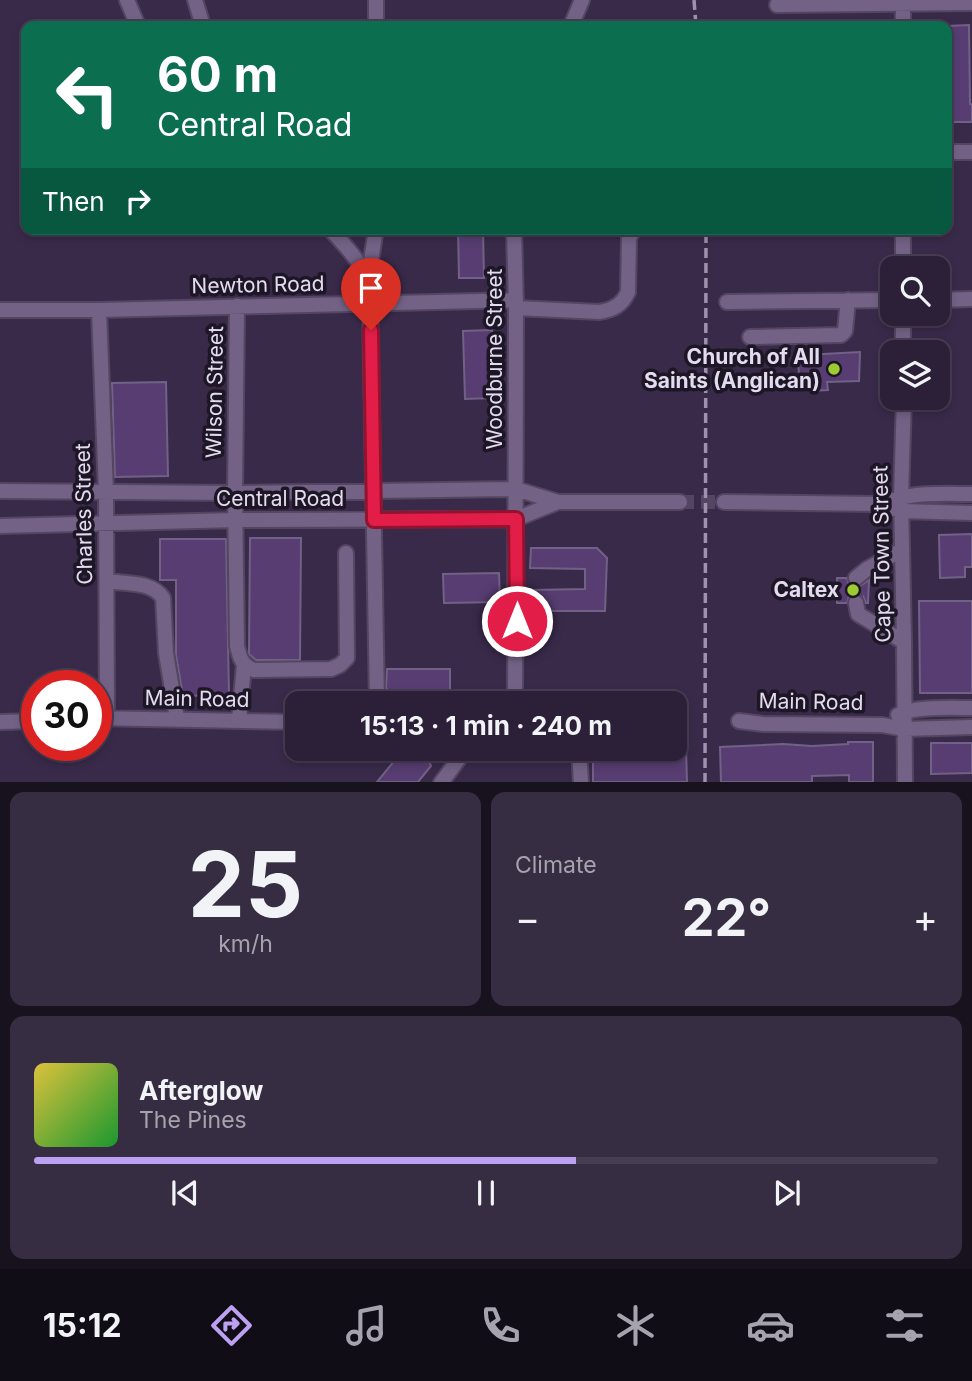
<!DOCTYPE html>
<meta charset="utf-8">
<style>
:root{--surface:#2b2038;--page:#372d43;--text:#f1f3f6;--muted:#a6a3ae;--line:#473e53;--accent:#bca0f2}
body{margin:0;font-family:Inter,sans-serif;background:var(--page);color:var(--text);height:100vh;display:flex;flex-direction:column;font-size:26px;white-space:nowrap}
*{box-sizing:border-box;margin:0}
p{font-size:23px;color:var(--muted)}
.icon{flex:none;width:38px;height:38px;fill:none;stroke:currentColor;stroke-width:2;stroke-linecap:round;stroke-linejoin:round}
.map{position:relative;height:782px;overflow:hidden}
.details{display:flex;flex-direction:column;gap:10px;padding:10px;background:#18121f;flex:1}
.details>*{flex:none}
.banner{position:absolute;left:21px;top:21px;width:931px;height:214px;border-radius:14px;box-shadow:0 4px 10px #0003,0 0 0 2px var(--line);background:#0b6e4f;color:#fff;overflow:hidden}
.controls{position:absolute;left:880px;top:256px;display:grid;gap:14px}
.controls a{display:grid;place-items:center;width:70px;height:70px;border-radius:14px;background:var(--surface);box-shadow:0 4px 10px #0003,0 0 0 2px var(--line);font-size:35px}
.speed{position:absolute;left:21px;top:670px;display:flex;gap:14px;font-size:35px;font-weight:700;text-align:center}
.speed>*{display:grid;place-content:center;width:91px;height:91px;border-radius:50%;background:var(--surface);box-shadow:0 4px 10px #0003,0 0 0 2px var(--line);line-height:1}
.speed .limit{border:10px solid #d22;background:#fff;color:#111}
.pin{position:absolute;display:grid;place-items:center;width:60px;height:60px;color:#fff;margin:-72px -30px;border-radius:50% 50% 50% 0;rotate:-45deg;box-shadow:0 0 7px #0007}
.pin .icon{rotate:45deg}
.me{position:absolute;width:77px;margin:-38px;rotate:0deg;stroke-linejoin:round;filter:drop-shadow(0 0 5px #0008)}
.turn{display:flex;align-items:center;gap:24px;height:147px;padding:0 21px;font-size:32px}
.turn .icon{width:91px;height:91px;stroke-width:2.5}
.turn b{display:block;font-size:49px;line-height:60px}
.then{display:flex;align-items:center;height:66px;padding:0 21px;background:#0003;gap:14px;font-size:26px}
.big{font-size:52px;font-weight:700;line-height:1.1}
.details .tile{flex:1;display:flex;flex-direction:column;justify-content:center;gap:10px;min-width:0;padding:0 24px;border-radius:14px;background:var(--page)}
.details .dial{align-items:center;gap:0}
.dial b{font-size:91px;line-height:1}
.song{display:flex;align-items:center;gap:21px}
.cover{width:84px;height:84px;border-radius:10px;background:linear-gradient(135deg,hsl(50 70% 55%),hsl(130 70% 35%))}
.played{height:7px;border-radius:4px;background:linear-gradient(90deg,var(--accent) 60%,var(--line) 60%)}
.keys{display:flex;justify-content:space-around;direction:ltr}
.heat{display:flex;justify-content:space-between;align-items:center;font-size:38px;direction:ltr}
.details .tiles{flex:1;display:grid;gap:10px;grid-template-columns:1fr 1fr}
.tile:last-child{grid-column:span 2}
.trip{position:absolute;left:285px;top:691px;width:402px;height:70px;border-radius:14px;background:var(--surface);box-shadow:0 4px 10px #0003,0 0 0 2px var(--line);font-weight:700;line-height:70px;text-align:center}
.tab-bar{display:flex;height:112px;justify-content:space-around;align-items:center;background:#110d16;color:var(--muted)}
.tab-bar .icon{width:49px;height:49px}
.tab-bar .on{color:var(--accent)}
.tab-bar b{font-size:32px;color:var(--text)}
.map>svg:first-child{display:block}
.building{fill:#573d72;stroke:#726186;stroke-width:2}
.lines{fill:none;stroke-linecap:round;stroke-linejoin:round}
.minor-tunnel{stroke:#534563;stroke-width:14;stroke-dasharray:14 7;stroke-linecap:butt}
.minor-casing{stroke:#544661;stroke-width:18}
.minor{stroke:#736286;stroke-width:14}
.rail{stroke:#9e92ac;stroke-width:3.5;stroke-dasharray:10 5;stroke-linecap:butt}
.route-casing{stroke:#92132f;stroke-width:18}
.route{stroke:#e11d48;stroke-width:12}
.poi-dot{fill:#9ccb32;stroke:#1d1625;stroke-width:2.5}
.labels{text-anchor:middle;stroke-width:7;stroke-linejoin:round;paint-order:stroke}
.street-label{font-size:21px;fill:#e4dbf0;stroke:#1d1625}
.poi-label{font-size:21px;font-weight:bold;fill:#e4dbf0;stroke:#1d1625;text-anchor:end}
</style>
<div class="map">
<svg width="972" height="783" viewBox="0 0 972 783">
<rect width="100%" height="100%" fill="#392a4a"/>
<path class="building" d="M969,25L970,104H972V122H947V26Z
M458,229H483L484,278H459Z
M492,330L494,398L465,399L463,331Z
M860,352L859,381L827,382L828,390L810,391L809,380L799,374L798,362L805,355Z
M166,382L168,476L115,477L112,383Z
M972,534V567H965V577L940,578L939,535Z
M250,538H301L300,660H256L249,654Z
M160,539H226L229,695L183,696L176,655V580H160Z
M531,548H597L607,558L605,611H531V590L585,589V569L530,568Z
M499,573L500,602L444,603L443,574Z
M837,578H847L849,585L857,588L869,580L868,603H866L863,596L855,593L849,596L847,603H837Z
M919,601H972V693H920Z
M387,669H450V697L396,699L386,688Z
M848,742H873V782H849V775L812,776V782H721L720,747L783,744L812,746L848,744Z
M931,743H972V773L931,774Z
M676,747H686L687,782H593V749H676Z
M404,749H424L431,766L418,782H377Z"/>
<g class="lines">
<path class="minor-tunnel" d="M680,502H724
M856,603V578"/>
<g class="minor-casing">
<path id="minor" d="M127,0L138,26
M195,0L203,26
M903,0V26
M777,5L972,3
M376,26V0
M571,26L582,0
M947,152H972
M330,229C345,245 359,260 368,280
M376,229L368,280L370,303L377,704
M514,229L516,308L515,704
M903,268V229
M938,300L972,299
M727,302L892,300
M237,306L235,493L237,646C240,659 242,665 254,670L331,669L340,665L347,658L346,553
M516,308L599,312C613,310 622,305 628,292L629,238L634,229
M0,310H99L516,300
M99,310L106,492L107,718
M903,313V352
M750,337L841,335L845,331L848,300
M904,397L901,498L904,642L905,783
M0,491L235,493L516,489L558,502H680
M893,500C918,492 947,494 972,494
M724,502L880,504L901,511L972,513
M0,526L237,520L516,519L558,502
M856,578L867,569L902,550
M107,581C125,584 152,581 163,598L166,653L177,719
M856,603L858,614L904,642
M898,715C913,706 953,708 972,708
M96,718L298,722
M239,720L244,665
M739,721L763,724L882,725L905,729L972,727
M0,722L37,721
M579,749L581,783
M441,783L466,749"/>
</g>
<use href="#minor" class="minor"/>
<path class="rail" d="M694,0L696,26
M705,783L706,229"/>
</g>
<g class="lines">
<g class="route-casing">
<path id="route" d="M371,330L374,520L516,519L517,621"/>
</g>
<use href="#route" class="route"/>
</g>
<g class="poi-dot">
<circle cx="834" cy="369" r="7"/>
<circle cx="853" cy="590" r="7"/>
</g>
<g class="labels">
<g class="street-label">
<text transform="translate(258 285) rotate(-1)" y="7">Newton Road</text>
<text transform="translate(495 359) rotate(-90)" y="7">Woodburne Street</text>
<text transform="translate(215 392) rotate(-89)" y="7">Wilson Street</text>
<text x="280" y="506">Central Road</text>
<text transform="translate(84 514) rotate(-91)" y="7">Charles Street</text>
<text transform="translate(882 554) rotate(-91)" y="7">Cape Town Street</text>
<text transform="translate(197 699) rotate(1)" y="7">Main Road</text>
<text transform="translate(811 702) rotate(1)" y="7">Main Road</text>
</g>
<g class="poi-label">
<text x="820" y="364">Church of All<tspan x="820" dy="24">Saints (Anglican)</tspan></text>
<text x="839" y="597">Caltex</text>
</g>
</g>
</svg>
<div class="controls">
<a><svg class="icon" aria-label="search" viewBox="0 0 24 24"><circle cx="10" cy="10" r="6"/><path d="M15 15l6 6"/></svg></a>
<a><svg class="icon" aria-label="layers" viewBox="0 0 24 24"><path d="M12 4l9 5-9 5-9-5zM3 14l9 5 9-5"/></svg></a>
</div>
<div class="speed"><div class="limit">30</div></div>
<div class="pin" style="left:371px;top:330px;background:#d93025"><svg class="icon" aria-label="arrive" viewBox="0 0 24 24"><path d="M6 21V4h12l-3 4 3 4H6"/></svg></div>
<svg class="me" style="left:517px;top:621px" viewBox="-20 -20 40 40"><circle r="17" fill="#e11d48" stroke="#fff" stroke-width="3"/><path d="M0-11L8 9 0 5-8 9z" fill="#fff"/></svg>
<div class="trip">15:13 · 1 min · 240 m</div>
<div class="banner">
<div class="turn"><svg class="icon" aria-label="left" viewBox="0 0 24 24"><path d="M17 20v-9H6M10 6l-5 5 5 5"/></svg><div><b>60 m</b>Central Road</div></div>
<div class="then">Then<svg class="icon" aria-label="right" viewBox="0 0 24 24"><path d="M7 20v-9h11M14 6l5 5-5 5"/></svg></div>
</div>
</div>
<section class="details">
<div class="tiles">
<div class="tile dial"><b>25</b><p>km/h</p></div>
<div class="tile"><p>Climate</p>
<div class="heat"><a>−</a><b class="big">22°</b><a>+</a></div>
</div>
<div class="tile">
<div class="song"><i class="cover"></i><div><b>Afterglow</b><p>The Pines</p></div></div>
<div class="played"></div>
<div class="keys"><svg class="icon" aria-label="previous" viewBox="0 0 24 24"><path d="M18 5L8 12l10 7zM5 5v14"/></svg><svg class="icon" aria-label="pause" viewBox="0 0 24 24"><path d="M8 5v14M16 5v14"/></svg><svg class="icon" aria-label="next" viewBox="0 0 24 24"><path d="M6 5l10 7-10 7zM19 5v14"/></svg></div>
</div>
</div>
</section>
<nav class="tab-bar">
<b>15:12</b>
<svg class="icon on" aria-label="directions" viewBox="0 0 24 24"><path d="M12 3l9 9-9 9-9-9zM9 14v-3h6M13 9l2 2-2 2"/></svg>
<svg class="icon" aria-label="music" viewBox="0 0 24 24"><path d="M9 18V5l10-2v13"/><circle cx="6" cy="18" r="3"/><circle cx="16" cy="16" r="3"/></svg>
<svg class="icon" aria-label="phone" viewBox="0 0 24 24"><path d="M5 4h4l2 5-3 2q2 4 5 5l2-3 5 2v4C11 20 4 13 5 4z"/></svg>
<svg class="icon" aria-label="climate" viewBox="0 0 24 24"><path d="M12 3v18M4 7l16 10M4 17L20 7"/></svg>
<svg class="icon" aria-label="car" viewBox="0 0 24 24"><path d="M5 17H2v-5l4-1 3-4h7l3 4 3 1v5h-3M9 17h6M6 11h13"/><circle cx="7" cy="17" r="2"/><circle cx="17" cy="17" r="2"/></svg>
<svg class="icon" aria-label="filters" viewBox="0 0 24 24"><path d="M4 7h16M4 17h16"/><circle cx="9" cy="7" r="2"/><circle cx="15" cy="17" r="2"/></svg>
</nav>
